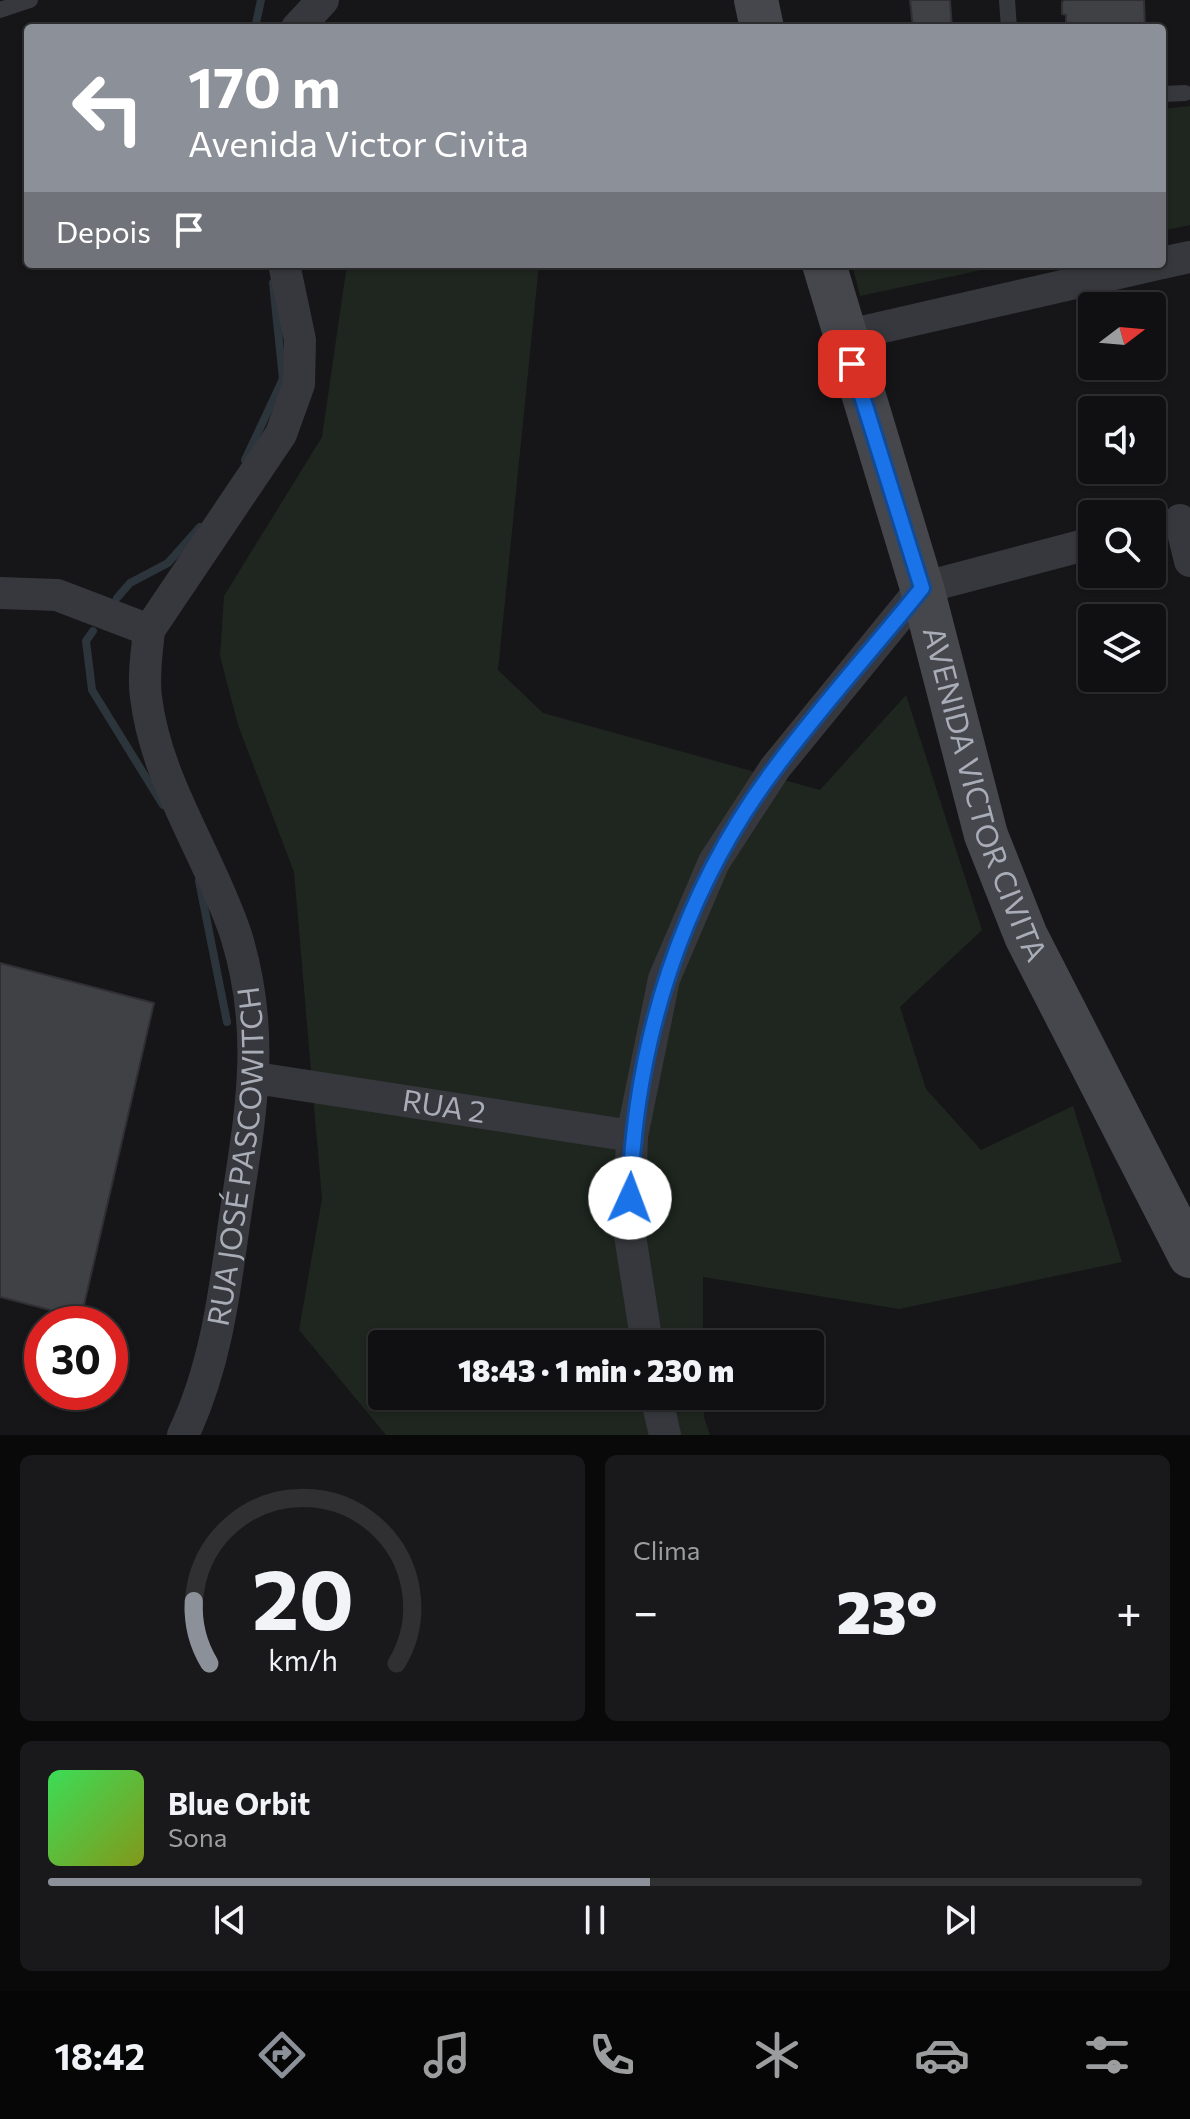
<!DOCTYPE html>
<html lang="pt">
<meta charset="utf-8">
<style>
:root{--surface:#101012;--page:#19191b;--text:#f1f3f6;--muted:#9c9d9f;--line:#303032;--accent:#8c9099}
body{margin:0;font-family:Commissioner,sans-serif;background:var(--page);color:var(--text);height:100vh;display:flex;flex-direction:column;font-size:30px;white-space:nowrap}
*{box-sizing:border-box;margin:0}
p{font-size:26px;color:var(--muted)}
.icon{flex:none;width:44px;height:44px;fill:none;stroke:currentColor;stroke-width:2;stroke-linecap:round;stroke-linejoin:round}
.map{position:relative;height:1435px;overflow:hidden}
.sheet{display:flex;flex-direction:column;gap:20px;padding:20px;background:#09090a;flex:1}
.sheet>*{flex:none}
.banner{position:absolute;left:24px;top:24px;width:1142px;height:244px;border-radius:8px;box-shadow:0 2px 6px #0004,0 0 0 2px var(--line);background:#8c9099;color:#fff;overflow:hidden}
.needle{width:52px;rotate:74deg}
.controls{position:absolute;left:1078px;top:292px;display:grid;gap:16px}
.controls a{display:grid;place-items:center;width:88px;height:88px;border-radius:8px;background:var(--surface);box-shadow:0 2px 6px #0004,0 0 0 2px var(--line);font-size:40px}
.speed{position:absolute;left:24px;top:1306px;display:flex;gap:16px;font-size:40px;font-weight:700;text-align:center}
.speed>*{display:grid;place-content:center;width:104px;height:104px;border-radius:50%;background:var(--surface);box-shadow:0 2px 6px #0004,0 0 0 2px var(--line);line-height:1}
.speed .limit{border:12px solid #d22;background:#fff;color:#111}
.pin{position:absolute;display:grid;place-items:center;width:68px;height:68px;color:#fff;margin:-34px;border-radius:16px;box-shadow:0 4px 12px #0006}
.me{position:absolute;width:88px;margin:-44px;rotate:2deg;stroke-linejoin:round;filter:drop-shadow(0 0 6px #0008)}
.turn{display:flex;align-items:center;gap:28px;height:168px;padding:0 32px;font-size:36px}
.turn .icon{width:104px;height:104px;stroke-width:2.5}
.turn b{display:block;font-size:56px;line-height:68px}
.then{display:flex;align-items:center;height:76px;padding:0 32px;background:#0003;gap:16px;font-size:30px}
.big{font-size:60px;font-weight:800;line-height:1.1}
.sheet .card{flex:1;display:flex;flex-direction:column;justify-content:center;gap:12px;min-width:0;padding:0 28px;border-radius:12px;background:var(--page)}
.sheet .dial{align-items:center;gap:0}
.dial svg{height:208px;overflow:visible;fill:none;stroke:var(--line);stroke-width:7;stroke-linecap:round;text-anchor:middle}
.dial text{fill:var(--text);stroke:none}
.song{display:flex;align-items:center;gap:24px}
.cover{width:96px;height:96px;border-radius:12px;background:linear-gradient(135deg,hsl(130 70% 55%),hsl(70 70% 35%))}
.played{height:8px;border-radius:4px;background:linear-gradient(90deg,var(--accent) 55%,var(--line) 55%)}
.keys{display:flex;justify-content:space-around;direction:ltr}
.heat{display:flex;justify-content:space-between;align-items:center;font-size:44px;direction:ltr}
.sheet .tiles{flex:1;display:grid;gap:20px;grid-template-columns:1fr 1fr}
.card:last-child{grid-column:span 2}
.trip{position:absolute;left:368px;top:1330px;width:456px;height:80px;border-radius:8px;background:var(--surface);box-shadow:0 2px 6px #0004,0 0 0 2px var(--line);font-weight:800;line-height:80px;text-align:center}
.menu{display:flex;height:128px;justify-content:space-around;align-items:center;background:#060607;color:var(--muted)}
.menu .icon{width:56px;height:56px}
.menu .current{color:var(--accent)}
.menu b{font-size:36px;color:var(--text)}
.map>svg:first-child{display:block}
.green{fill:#1e261f}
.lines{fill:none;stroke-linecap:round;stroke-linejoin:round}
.stream{stroke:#2c353c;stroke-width:8}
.building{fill:#404145;stroke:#303034;stroke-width:2}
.lane{stroke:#37383d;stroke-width:16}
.street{stroke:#37383d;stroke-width:32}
.secondary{stroke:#45474d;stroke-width:44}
.route-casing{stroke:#114b97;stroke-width:20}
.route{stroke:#1a73e8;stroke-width:14}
.labels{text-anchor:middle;stroke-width:8;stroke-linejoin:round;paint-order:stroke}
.street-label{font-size:30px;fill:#a8adb8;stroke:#111113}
</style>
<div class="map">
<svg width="1190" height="1435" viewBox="0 0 1190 1435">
<rect width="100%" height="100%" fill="#161618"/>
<path class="green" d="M1190,106V225L1162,231V109Z
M347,264H539L498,670L543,713L820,790L906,695L982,930L900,1007L926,1089L981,1150L1073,1106L1122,1262L899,1309L703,1277V1344H382V1396H704V1417L710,1435H386L299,1330L322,1199L294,872L238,725L220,656L224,596L322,437Z
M852,264H1010L860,296Z"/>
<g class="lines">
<path class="stream" d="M255,28L261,0
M245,460L283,379L273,283
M117,598L130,583L168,563L200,527
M93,631L86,641L92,690L163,805
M199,881L227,1022"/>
</g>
<path class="building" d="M910,0H950L952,28H913Z
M1065,0H1144L1145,28H1066V15L1062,14V2Z
M0,963L154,1003L81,1318L0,1297Z"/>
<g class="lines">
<path class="lane" d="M1007,0L1009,28
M0,10L30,0
M1162,94L1185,93"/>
<g class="street">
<path d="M297,28L323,0"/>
<path d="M1162,263L1190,257"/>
<path d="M844,336L1158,264"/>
<path d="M1180,520L1190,561"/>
<path d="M0,593L57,595L149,630"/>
<path id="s1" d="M256,1078L632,1136"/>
<path d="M647,1344L629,1229L632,1136L664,979L714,862L775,768L922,588L1092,543"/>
<path d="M656,1396L665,1435"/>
<path id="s2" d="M183,1435C215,1368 224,1297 234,1224C249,1120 268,1038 236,935C210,856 156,782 146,697C143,675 147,652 149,630L281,434L299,384L300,340L284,264"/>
</g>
<g class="secondary">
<path d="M756,0L762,28"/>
<path id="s3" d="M824,264L922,588L986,835L1026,936L1190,1256"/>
</g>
</g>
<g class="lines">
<g class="route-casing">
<path id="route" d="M630,1198C634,1044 682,891 776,767C822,705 874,648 922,588L852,364"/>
</g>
<use href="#route" class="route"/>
</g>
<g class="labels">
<g class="street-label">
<text dy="10" stroke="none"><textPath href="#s3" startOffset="554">AVENIDA VICTOR CIVITA</textPath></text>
<text dy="10" stroke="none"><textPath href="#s1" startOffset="190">RUA 2</textPath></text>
<text dy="10" stroke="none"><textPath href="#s2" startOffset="286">RUA JOSÉ PASCOWITCH</textPath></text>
</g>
</g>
</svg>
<div class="controls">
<a><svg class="needle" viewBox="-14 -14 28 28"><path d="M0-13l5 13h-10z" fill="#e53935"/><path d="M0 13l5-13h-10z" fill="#9c9d9f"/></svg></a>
<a><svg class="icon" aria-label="sound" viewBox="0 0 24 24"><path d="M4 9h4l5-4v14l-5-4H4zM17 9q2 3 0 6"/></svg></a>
<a><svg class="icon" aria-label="search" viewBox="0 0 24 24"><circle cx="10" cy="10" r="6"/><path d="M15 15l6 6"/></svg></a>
<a><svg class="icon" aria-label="layers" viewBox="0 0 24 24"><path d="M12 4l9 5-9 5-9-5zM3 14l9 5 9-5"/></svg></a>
</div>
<div class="speed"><div class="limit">30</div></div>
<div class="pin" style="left:852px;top:364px;background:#d93025"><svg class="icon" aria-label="arrive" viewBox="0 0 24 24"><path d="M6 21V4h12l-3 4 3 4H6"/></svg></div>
<svg class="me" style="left:630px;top:1198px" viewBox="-20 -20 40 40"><circle r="19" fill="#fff"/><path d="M0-13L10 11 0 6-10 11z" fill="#1a73e8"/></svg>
<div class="trip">18:43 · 1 min · 230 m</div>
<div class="banner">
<div class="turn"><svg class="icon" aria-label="left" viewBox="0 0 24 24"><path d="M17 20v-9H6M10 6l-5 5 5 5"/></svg><div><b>170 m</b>Avenida Victor Civita</div></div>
<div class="then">Depois<svg class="icon" aria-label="arrive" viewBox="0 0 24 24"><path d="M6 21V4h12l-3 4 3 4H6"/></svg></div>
</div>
</div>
<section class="sheet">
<div class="tiles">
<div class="card dial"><svg viewBox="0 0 100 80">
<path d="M14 69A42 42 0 1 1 86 69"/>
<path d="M14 69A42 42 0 0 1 8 45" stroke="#8c9099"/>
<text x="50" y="56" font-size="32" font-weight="700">20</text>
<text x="50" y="72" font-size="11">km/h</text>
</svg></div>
<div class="card"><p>Clima</p>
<div class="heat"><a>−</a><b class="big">23°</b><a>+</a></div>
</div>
<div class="card">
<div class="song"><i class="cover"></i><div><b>Blue Orbit</b><p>Sona</p></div></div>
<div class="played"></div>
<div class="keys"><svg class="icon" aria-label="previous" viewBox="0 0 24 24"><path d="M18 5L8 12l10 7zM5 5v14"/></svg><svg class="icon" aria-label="pause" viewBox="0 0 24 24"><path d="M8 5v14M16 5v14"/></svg><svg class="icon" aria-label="next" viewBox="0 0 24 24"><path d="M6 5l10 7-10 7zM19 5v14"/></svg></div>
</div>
</div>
</section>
<nav class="menu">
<b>18:42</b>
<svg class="icon current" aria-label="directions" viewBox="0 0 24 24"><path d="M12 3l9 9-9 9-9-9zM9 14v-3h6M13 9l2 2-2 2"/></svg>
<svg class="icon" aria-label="music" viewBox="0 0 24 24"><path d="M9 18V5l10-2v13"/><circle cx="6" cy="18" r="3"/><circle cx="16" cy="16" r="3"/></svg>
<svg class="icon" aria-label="phone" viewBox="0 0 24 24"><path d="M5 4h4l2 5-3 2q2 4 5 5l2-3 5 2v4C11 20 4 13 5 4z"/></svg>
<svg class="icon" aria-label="climate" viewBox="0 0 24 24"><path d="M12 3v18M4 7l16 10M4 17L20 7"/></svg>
<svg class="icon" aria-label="car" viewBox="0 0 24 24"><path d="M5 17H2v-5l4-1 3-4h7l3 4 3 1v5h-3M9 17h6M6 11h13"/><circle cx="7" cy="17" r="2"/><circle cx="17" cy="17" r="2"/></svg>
<svg class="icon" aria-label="filters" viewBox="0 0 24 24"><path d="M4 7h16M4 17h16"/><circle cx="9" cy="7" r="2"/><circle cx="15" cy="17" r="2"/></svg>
</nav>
